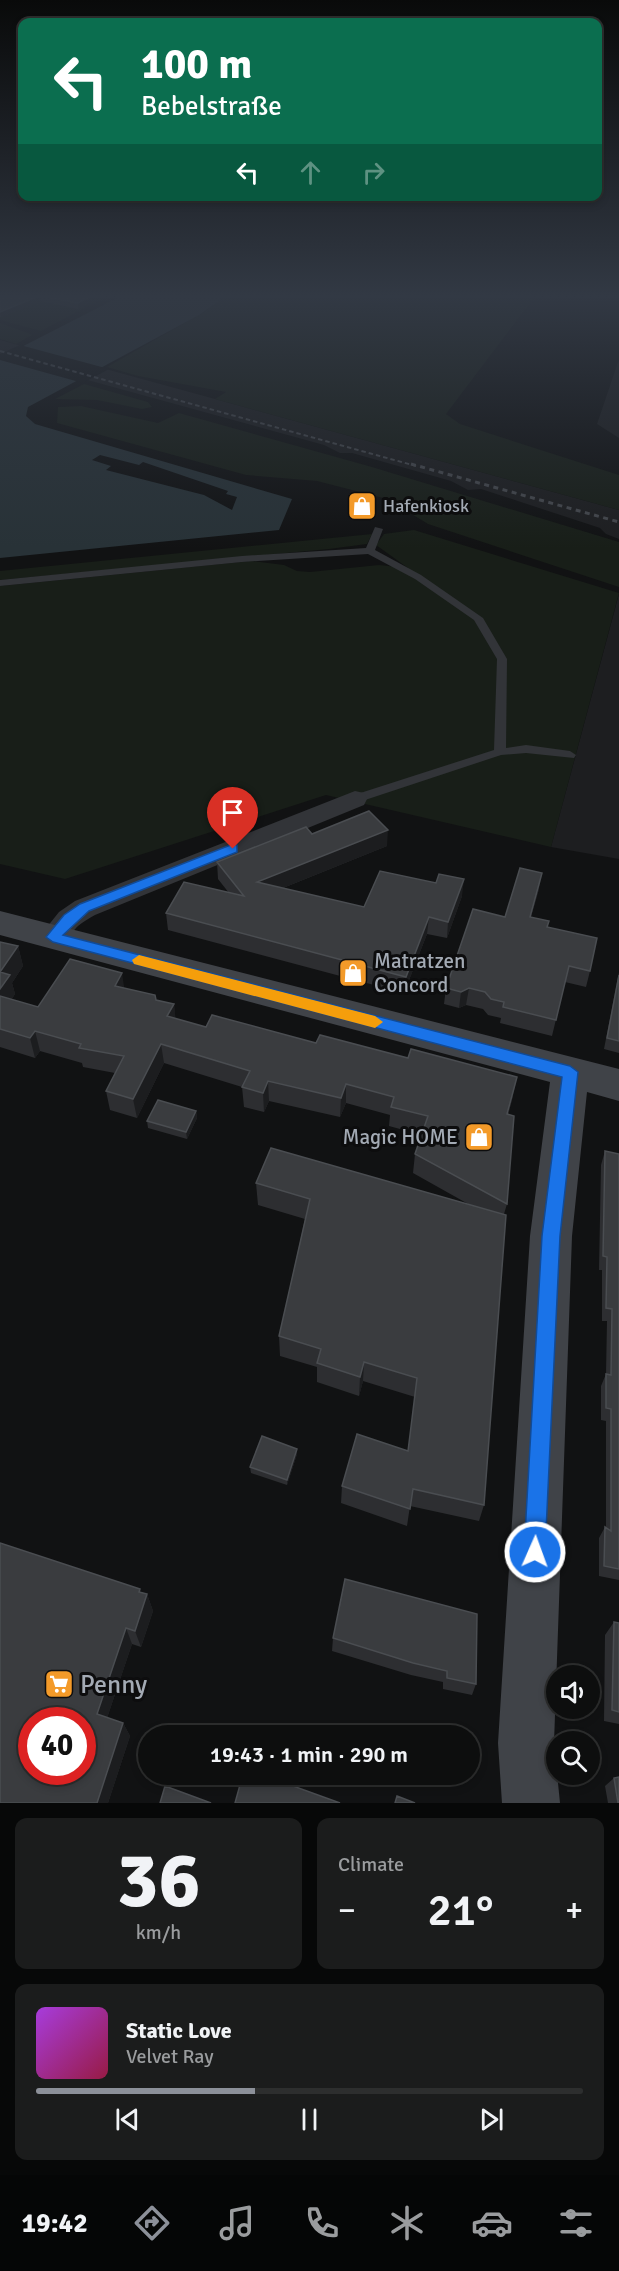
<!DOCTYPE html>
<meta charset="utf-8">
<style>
:root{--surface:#0d0e0e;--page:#1b1c1c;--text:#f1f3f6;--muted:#9a9c9e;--line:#2d2e2e;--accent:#8c9099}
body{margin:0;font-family:Signika,sans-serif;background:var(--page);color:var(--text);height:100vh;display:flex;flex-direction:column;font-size:22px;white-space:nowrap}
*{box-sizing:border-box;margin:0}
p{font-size:20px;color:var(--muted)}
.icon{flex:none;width:33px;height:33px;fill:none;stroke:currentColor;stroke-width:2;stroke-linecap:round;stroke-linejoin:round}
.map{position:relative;height:1803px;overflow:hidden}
.side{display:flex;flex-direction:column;gap:15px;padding:15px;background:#070808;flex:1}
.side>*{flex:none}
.banner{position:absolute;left:18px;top:18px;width:584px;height:183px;border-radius:12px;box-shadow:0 3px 9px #0003,0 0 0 2px var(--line);background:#0b6e4f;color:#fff;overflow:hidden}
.fabs{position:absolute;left:546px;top:1665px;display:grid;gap:12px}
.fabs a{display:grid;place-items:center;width:54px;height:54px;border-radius:50%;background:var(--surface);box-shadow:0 3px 9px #0003,0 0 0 2px var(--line);font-size:30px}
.speed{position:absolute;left:18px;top:1707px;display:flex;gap:12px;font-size:30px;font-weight:700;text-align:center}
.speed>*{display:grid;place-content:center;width:78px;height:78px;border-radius:50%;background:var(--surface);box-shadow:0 3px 9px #0003,0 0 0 2px var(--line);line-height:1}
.speed .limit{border:9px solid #d22;background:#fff;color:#111}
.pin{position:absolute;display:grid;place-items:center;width:51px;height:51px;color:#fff;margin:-62px -26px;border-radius:50% 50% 50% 0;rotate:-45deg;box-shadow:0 0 6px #0007}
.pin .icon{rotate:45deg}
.me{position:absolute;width:66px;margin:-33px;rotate:2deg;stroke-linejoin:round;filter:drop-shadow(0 0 4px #0008)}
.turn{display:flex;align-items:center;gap:21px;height:126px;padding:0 24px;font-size:27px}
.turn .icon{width:78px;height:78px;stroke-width:2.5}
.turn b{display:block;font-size:42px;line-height:51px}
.lanes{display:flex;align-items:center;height:57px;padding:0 24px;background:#0003;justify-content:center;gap:30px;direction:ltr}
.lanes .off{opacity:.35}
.big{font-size:45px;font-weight:600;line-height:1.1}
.side .card{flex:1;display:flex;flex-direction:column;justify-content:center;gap:9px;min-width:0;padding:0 21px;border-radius:12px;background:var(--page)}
.side .dial{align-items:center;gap:0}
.dial b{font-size:78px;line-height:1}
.song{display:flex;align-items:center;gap:18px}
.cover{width:72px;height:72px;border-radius:9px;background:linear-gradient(135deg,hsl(280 70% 55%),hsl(340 70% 35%))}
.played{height:6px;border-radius:3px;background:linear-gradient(90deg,var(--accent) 40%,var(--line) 40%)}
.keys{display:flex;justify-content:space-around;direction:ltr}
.heat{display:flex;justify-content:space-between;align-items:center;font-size:33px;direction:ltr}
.side .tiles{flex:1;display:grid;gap:15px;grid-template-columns:1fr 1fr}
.card:last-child{grid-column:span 2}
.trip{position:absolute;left:138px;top:1725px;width:342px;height:60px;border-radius:30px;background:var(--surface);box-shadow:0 3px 9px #0003,0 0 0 2px var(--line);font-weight:600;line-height:60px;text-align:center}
.menu{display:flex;height:96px;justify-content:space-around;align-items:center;background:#050606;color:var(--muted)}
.menu .icon{width:42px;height:42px}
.menu .current{color:var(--accent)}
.menu b{font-size:27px;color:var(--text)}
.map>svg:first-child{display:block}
.built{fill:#1d1e20}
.green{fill:#181e18}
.water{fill:#283237}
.pier{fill:#111213}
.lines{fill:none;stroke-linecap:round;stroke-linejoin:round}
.lane{fill:#323438;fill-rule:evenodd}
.street{fill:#323438;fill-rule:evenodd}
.secondary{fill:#404348;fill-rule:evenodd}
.rail-far1{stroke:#45484d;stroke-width:2;stroke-dasharray:4.5 3;stroke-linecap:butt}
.rail{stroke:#45484d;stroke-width:3;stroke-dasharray:5 4.5;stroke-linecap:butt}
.wall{fill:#2d2e31}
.shaded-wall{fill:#1c1d1f}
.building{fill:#3a3c3f;stroke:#4a4d51;stroke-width:1.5;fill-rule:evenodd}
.route{fill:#1a73e8;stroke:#114b97;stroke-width:1.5}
.slow{fill:#f59e0b}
.labels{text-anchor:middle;stroke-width:6;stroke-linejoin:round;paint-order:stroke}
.far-poi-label{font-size:18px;fill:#a3aab4;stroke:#0d0d0e;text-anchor:start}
.poi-label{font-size:21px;fill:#a3aab4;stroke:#0d0d0e;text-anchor:start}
.near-poi-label{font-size:26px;fill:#a3aab4;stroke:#0d0d0e;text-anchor:start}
</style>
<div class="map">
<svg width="619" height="1803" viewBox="0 0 619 1803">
<rect width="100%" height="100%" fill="#111213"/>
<path class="built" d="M0,340L619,510V539L606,534L600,528L481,489L468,490L451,481L352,453H340L324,445L0,356Z
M619,359V438L597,424Z
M619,594V859L551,847Z"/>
<path class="green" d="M0,296H107L41,331L0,320Z
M226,296H535L446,414L460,424L619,475V510L215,399L226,392L138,376L107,367L199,315Z
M0,323L28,333L32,335L16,344L0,339Z
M84,384L148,402L152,407L142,409L97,400L55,399Z
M81,406L158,423L179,413L372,467L619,542V587L428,524L387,499L317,481L246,475L57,423L58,407Z
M414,530L619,593L551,847L326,795L65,879L0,864V586L251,561L284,565L297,571L310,572L379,565L408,568L376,545L384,534Z
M372,534L367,544L329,549L0,580V571Z"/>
<path class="water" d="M121,296H226L199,315L28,407L26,416L35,424L292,499L279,530L0,558V358Z"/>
<path class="pier" d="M20,345L109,369L83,383L0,360V354Z
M100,455L139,465L143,462L228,491L226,494L237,497L232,510L204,495L106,470L111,466L92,460Z"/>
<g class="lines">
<path class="lane" d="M375,527L383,529L375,550L421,575L483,618L507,659L506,748L526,745L570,751L576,755L574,758L526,753L501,755L359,802H351L349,799L351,796L494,750L497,659L474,620L415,579L368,554L242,562L0,586V580L242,556L366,548Z"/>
<path class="street" d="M355,791L364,793L367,799L364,805L95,915C89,918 83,922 78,926C66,938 63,950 43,944L39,937L59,912L75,901Z"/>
<path class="secondary" d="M0,911L619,1069V1101L587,1092L572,1236L554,1743L560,1803H502L498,1743L530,1236L550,1082L0,935Z"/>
<path class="rail-far1" d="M0,351L416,466"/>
<path class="rail" d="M411,464L619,522"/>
</g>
<path class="wall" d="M0,296H101L78,309L41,301L1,317H0Z
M312,834L387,846L283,888L364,907L462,896L447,938L427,934L404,993L168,930L166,913L229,893L218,879L217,862Z
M539,889L531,917L547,927L590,971L586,987L565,982L552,1036L500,1023L501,1018L488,1015L483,1009L466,1005L459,1008L444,1004L446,988L505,917Z
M0,942L18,946L23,966L12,983L15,994L11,1000L38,1007L125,988L156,1000L174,1004L175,1019L206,1027L513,1096L508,1115L507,1204L504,1214L484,1505L479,1521L410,1506L407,1526L341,1503L342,1486L408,1451L415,1397L363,1381L359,1396L317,1382V1367L280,1356L279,1336L305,1219L258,1205L256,1183L470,1205L413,1173L415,1154L422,1135L389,1126L390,1115L346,1103L340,1117L269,1101L264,1112L244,1107L242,1087L164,1063L137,1118L110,1110L106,1091L115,1073L83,1067L82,1063L40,1051L35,1058L0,1047Z
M619,972V1053L604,1049Z
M196,1111L197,1118L187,1139L148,1128L147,1121Z
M605,1151L619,1154V1580L599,1576V1538L605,1527L606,1528V1421L601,1420V1386L606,1374L607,1321H602V1270H599L601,1165Z
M297,1449V1454L287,1485L251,1473L250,1467Z
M345,1579L476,1684L472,1695L443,1689V1682L411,1675L332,1651L333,1638Z
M141,1592L147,1594L153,1611L141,1647L132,1644L107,1718L123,1723L130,1736L108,1803H0Z
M614,1622L619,1623V1724L604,1721L605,1635Z
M614,1778L619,1803H608L605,1786Z"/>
<path class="shaded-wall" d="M40,296L41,301L1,317L0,312Z
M91,296H101L78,309V303Z
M388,830L387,846L258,898L257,882Z
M542,873L539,889L526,933L530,917Z
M464,879L462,896L447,938L448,922Z
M429,917L427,934L404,993L406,977Z
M18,946L23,966L12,983L15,994L1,1015L0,1010V972Z
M122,973L125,993L115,986Z
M469,988L466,1005L459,1008L461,992Z
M174,1004L176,1023L167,1016Z
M35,1031L40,1051L35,1058L30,1038Z
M161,1044L164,1063L137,1118L133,1099Z
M517,1077L513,1096L503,1134L507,1114Z
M268,1081L269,1101L264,1112L263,1093Z
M346,1084V1103L340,1117L341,1098Z
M196,1111L197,1118L187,1139L186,1132Z
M364,1362L363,1381L359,1396L360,1377Z
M297,1449V1454L287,1485V1480Z
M140,1589L144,1603L147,1594L153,1611L141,1647L135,1631Z
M126,1628L132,1644L104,1727L97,1714Z
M123,1723L130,1736L108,1803H97Z"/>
<path class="building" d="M0,296H39L0,312Z
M42,296H91L78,303Z
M369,811L388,830L257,882L364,907L380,871L436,883L439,874L464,879L448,922L429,917L406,977L166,913L184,882L244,896L217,862L306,827L312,834Z
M520,868L542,873L530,917L549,921L547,927L597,938L590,971L569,966L556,1020L503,1007L504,1002L491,999L485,992L469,988L461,992L446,988L473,909L505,917Z
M0,942L18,946L0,972L10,975L0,989Z
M70,959L122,973L115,986L155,995L156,1000L174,1004L167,1016L206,1027L212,1015L316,1043L320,1035L408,1058L411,1049L517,1077L507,1114L514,1116L507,1204L415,1154L428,1116L391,1107L394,1097L346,1084L341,1098L268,1081L263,1093L242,1087L250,1071L161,1044L133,1099L106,1091L124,1056L79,1048L81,1044L35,1031L30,1038L0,1029V996L38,1007Z
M619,975V1041L607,1038Z
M158,1100L196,1111L186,1132L147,1121Z
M271,1148L506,1215L484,1505L413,1489L410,1509L342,1486L357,1434L408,1451L417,1378L364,1362L360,1377L317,1363L321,1349L279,1336L310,1199L256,1183Z
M605,1151L619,1154V1569L604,1566L605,1527L611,1531V1409L606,1408V1374L611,1375L612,1309L606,1308L607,1257L603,1256Z
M262,1436L297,1449L287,1480L250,1467Z
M0,1543L140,1589L139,1592L147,1594L135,1631L126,1628L97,1714L123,1723L97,1803H0ZM32,1720H82V1772H32Z
M345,1579L477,1614L476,1684L447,1678V1671L413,1663L333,1638Z
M614,1622L619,1623V1712L612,1710Z
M243,1774H260L340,1803H235Z
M619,1777V1803H618L614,1778Z
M165,1786L211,1803H160Z
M397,1796L415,1803H395Z"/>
<linearGradient id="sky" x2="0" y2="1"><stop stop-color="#090a0a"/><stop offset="0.54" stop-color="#323944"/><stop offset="1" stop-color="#323944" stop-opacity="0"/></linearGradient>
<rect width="619" height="548" fill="url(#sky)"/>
<path class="route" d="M233,844L237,845V852L89,911L63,935L570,1066L578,1072L560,1236L545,1552L542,1560L535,1563L527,1560L524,1552L542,1236L562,1077L53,942L46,937L64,915L80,904Z"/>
<path class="slow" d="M139,955L375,1016L383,1022L375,1028L134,964L132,960Z"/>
<defs>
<g id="shop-square" transform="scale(1.5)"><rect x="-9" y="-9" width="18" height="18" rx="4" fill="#f39a29" stroke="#0d0d0e"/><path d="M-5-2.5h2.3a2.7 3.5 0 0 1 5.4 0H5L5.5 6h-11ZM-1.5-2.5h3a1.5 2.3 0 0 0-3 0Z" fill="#fff"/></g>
<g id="supermarket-square" transform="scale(1.5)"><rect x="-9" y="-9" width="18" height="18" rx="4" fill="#f39a29" stroke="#0d0d0e"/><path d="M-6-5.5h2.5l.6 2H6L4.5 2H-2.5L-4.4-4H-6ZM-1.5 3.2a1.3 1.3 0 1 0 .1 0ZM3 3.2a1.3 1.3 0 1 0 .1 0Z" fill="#fff"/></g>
</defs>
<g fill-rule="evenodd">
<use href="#shop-square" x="362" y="506"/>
<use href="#shop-square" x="353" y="973"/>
<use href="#shop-square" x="479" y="1137"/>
<use href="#supermarket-square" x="59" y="1684"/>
</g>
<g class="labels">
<g class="far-poi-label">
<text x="383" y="512">Hafenkiosk</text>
</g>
<g class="poi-label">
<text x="374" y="968">Matratzen<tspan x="374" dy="24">Concord</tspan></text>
<text x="458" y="1144" text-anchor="end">Magic HOME</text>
</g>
<g class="near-poi-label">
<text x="80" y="1693">Penny</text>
</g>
</g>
</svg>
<div class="fabs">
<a><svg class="icon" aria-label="sound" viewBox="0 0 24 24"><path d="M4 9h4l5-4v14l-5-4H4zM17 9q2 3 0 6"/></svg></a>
<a><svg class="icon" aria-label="search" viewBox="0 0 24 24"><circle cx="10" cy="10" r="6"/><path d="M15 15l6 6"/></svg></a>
</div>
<div class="speed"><div class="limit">40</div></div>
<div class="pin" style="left:233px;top:849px;background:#d93025"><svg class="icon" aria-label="arrive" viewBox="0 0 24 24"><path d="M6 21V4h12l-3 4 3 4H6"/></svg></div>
<svg class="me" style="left:535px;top:1552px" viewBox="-20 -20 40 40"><circle r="17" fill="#1a73e8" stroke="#fff" stroke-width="3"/><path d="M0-11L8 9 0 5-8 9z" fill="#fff"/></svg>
<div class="trip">19:43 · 1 min · 290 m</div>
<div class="banner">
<div class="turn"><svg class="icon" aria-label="left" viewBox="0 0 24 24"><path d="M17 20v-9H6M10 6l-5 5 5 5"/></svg><div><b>100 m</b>Bebelstraße</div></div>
<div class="lanes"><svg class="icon" aria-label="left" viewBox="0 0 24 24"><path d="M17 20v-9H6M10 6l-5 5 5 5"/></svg><svg class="icon off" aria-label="ahead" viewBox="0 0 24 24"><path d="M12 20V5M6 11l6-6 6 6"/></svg><svg class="icon off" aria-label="right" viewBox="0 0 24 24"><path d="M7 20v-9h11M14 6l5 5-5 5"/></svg></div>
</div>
</div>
<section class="side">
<div class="tiles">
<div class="card dial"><b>36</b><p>km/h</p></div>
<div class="card"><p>Climate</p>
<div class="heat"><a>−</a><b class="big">21°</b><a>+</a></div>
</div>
<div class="card">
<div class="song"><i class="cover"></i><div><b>Static Love</b><p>Velvet Ray</p></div></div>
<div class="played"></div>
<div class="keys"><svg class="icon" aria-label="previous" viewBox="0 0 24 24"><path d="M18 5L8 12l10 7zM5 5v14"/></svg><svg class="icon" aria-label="pause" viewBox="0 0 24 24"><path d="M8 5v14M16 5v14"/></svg><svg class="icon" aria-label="next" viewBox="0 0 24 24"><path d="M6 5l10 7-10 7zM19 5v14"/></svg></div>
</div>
</div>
</section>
<nav class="menu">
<b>19:42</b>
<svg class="icon current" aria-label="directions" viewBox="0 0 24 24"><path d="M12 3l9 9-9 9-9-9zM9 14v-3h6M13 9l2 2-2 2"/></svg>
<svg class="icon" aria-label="music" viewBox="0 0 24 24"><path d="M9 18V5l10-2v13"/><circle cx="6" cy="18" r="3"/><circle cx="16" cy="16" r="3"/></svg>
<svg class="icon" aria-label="phone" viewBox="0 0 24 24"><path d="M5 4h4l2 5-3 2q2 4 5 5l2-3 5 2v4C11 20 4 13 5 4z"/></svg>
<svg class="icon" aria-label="climate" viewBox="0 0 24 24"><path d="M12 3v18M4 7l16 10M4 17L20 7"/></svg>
<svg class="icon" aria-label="car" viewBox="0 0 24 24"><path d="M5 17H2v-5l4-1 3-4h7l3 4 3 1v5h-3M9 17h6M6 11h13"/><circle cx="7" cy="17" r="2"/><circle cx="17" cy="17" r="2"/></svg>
<svg class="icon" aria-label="filters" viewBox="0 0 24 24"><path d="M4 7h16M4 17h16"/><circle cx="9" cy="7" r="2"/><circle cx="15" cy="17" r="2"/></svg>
</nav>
